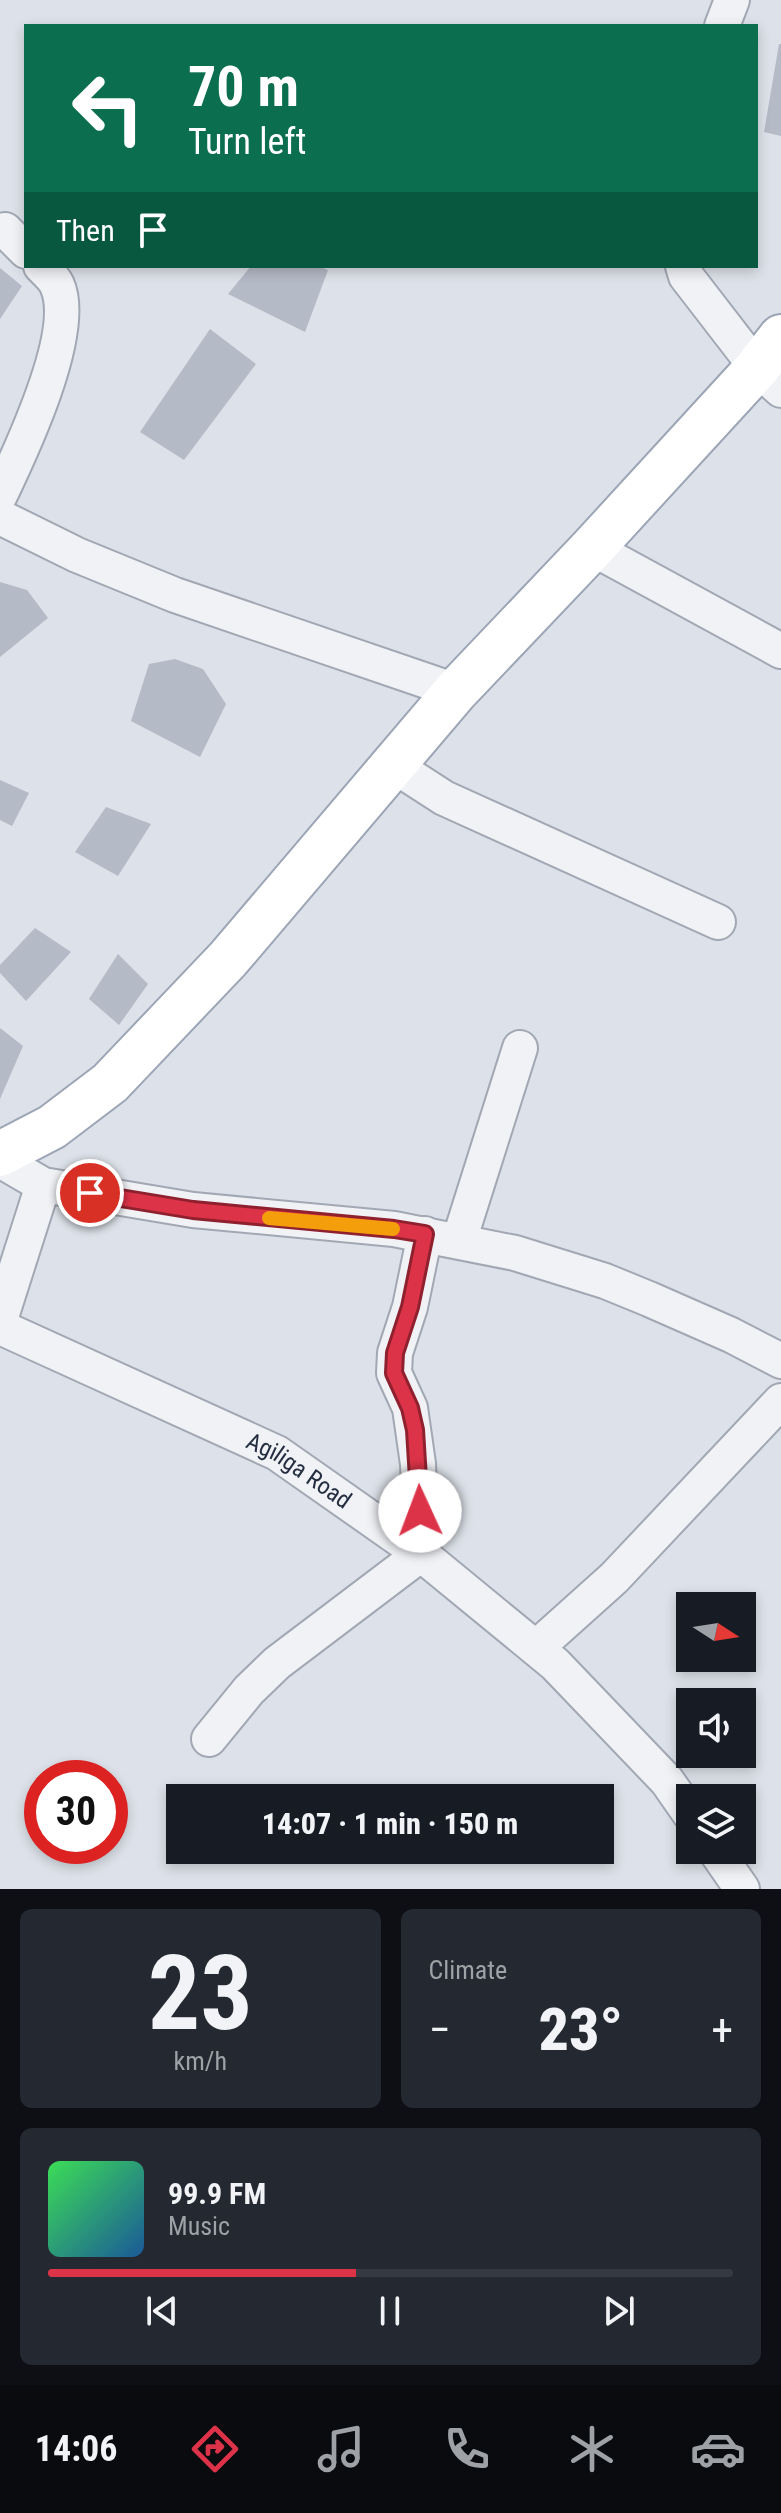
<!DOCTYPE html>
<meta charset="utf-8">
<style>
:root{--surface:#171b24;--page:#242831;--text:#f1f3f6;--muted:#9ea1a6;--line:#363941;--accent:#dc3348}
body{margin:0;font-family:"Roboto Condensed",sans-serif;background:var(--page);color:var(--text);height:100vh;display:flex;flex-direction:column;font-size:30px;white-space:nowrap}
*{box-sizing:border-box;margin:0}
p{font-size:26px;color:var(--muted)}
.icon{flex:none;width:44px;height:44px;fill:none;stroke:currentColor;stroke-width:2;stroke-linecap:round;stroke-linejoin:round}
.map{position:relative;height:1889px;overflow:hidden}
.details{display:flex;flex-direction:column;gap:20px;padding:20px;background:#0d0f14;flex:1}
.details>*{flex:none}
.banner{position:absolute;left:24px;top:24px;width:734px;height:244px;border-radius:0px;box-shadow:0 4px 12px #0003;background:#0b6e4f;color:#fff;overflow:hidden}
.needle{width:52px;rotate:102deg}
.buttons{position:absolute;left:676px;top:1592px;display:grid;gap:16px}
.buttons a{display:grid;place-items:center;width:80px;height:80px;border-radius:0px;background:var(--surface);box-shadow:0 4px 12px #0003;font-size:40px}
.speed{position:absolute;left:24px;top:1760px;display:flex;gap:16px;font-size:40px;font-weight:700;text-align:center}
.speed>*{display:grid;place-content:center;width:104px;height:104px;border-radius:50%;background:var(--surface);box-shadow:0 4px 12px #0003;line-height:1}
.speed .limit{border:12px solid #d22;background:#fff;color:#111}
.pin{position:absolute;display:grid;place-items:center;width:68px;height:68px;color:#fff;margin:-34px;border:4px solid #fff;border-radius:50%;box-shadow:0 2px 8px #0007}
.me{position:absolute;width:88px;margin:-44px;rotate:358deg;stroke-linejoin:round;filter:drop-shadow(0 0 6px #0008)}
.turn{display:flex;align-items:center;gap:28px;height:168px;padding:0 32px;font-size:36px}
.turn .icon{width:104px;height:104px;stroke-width:2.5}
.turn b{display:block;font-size:56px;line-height:68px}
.then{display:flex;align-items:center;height:76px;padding:0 32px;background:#0003;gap:16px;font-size:30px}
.big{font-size:60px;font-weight:800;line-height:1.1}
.details .tile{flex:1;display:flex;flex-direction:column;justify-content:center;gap:12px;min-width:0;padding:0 28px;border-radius:12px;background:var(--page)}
.details .dial{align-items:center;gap:0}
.dial b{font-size:104px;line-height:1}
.song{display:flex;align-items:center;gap:24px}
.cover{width:96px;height:96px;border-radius:12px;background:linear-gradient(135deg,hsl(130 70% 55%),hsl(210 70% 35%))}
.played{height:8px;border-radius:4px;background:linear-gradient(90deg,var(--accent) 45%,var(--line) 45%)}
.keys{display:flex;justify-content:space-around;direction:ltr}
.heat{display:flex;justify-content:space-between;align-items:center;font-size:44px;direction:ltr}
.details .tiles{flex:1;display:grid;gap:20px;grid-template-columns:1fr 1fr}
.tile:last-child{grid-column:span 2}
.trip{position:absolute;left:166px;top:1784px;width:448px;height:80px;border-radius:0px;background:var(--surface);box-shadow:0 4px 12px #0003;font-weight:800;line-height:80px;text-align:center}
.tab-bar{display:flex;height:128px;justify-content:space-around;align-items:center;background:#090b0e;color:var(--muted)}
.tab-bar .icon{width:56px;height:56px}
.tab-bar .selected{color:var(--accent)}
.tab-bar b{font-size:36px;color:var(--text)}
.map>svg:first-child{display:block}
.building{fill:#b4bac6}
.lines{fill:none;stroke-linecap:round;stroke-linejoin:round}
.minor-casing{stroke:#a2a8b3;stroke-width:38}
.major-casing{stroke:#9ba5b5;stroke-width:48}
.minor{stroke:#f0f2f6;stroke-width:34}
.major{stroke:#fff;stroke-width:44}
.route-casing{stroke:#8f212f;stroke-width:20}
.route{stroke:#dc3348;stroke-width:14}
.slow{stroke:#f59e0b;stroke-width:14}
.labels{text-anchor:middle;stroke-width:7;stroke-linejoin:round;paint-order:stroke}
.street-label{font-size:24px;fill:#252e41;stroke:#ecf0f6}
</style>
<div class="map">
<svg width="781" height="1889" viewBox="0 0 781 1889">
<rect width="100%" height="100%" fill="#dde1e9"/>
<path class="building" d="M779,44H781V136L764,132Z
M251,266H318L328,270L305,332L228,294Z
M0,268L22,286L0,319Z
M210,329L256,364L184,460L140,432Z
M0,582L27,590L48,618L0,657Z
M175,659L203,669L226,704L200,757L131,721L149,664Z
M0,780L29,793L12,826L0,820Z
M106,807L151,824L118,876L75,852Z
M35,928L71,952L26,1001L0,973V965Z
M118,954L148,984L119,1025L89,999Z
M0,1028L23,1046L0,1099Z"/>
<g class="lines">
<g class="minor-casing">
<g id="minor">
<path d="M722,26L732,0"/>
<path d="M5,230L26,251"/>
<path d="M683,266L686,276L757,368L781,390"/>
<path d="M0,495C21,451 78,331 57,285C54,278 46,271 41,266"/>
<path d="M0,517L77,555L175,595L456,691"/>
<path d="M592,548L781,651"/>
<path d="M393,765L444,798L718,922"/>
<path d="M0,1160L43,1185L193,1210L394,1229L515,1253L605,1281L649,1299L731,1335L781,1361"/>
<path d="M459,1241L520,1048"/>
<path d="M0,1320L43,1185"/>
<path id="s1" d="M0,1327L277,1453L421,1554L555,1664L667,1781L690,1814"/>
<path d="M410,1547L420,1511L418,1464L410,1408L394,1373L395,1353L410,1307L425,1234"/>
<path d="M536,1648L614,1578L781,1401"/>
<path d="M209,1739L249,1690L277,1663L421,1554"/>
<path d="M715,1850L742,1889"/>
</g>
</g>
<g class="major-casing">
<path id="major" d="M0,1154L52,1127L110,1083L228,959L456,691L592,548L757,368L781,337"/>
</g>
<use href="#minor" class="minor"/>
<use href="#major" class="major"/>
</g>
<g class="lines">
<g class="route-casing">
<path id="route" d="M90,1193L193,1210L394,1229L425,1234L410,1307L395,1353L394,1373L410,1408L415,1430L420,1511"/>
</g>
<use href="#route" class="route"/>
<path class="slow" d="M269,1218L393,1229"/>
</g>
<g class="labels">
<g class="street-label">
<text dy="8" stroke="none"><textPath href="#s1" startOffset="332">Agiliga Road</textPath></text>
</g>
</g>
</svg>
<div class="buttons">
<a><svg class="needle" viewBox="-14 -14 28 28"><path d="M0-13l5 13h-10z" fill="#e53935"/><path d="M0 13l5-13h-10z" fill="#9ea1a6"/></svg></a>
<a><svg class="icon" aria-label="sound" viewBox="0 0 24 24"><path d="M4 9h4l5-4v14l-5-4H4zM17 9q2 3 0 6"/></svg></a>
<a><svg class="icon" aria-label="layers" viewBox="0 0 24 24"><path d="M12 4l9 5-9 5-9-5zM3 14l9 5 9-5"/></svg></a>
</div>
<div class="speed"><div class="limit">30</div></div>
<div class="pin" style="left:90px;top:1193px;background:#d93025"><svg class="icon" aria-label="arrive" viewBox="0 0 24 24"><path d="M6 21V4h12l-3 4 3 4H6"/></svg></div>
<svg class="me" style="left:420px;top:1511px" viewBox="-20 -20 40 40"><circle r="19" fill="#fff"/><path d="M0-13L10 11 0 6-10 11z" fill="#dc3348"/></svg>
<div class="trip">14:07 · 1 min · 150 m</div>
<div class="banner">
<div class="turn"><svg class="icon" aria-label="left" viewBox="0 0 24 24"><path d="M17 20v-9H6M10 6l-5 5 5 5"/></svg><div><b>70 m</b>Turn left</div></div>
<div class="then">Then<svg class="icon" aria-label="arrive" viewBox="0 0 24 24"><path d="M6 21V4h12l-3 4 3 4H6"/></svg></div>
</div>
</div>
<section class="details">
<div class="tiles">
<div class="tile dial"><b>23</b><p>km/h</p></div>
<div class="tile"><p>Climate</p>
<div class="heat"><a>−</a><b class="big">23°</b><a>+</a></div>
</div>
<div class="tile">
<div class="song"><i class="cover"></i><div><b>99.9 FM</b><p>Music</p></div></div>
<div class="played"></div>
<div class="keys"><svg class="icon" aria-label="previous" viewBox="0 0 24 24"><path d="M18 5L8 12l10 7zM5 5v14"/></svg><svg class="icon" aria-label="pause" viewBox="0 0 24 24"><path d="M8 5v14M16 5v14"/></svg><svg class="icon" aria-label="next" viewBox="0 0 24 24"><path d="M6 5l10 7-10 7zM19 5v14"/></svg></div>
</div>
</div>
</section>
<nav class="tab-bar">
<b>14:06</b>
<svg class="icon selected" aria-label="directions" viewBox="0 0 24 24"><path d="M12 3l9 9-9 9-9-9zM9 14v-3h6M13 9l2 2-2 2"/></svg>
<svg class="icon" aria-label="music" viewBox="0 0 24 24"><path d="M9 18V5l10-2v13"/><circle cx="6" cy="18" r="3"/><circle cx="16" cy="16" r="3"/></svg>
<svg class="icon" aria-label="phone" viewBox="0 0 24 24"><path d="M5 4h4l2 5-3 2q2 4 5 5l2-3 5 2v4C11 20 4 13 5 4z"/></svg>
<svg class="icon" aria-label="climate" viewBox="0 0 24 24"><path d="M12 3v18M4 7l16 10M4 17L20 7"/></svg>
<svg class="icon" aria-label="car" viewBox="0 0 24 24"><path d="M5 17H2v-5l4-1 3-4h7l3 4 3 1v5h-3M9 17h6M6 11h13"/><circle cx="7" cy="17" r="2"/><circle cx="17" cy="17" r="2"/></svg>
</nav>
